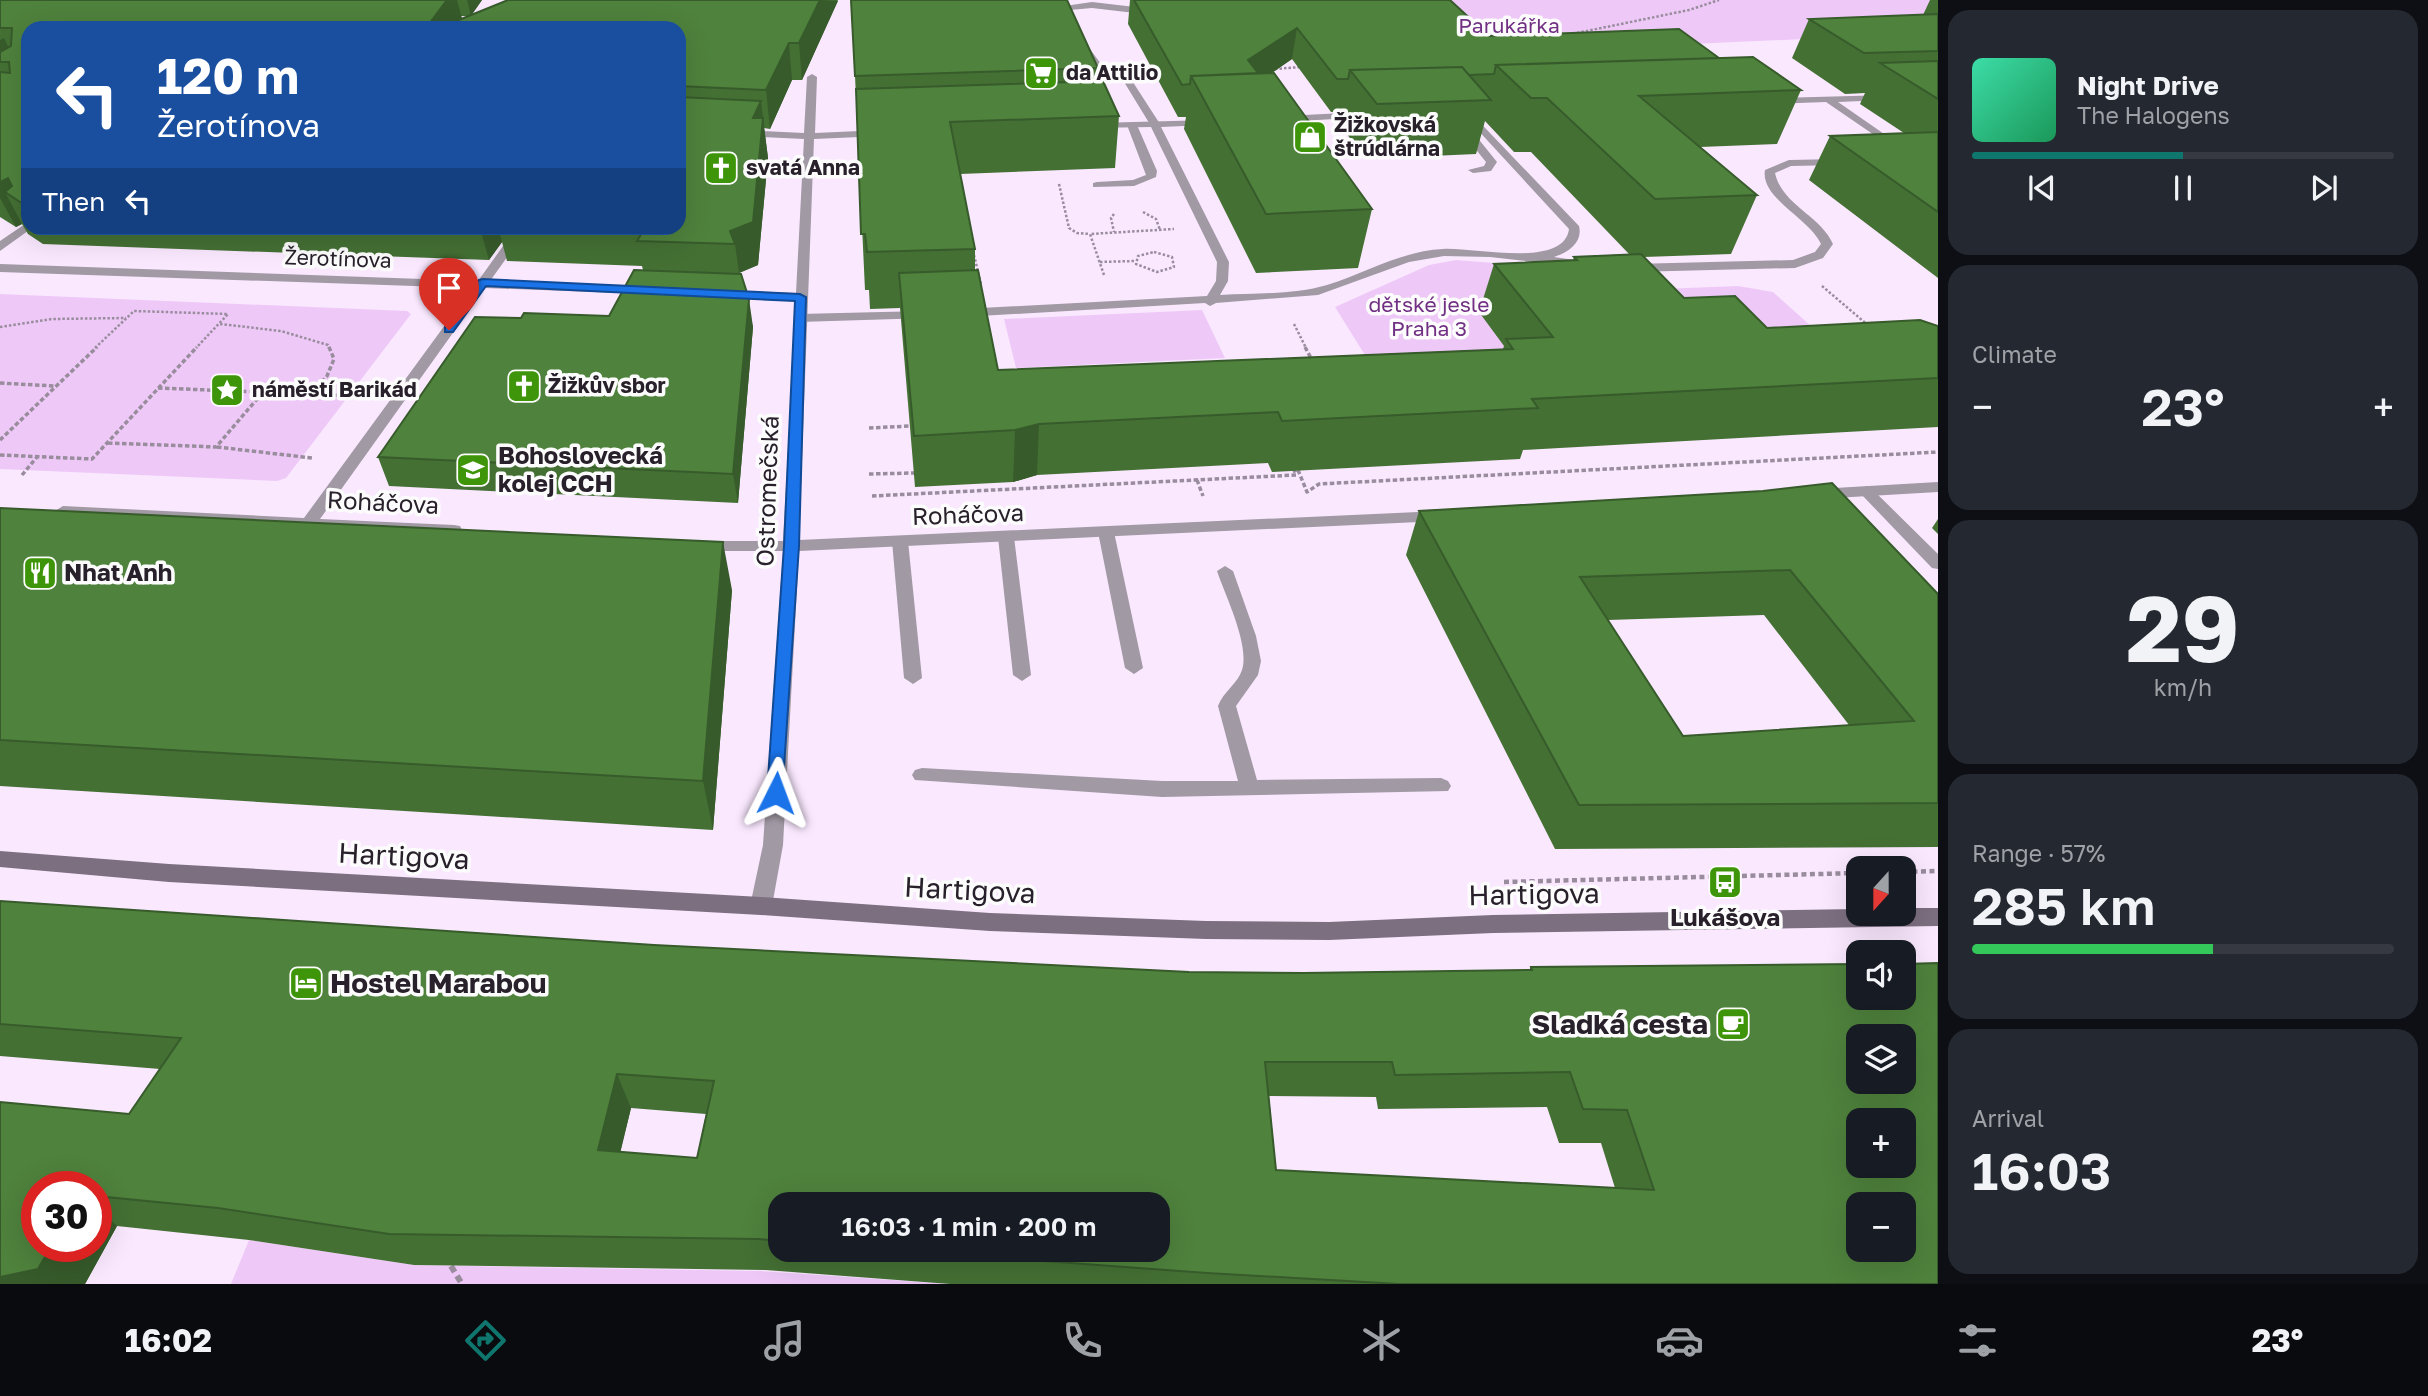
<!DOCTYPE html>
<meta charset="utf-8">
<style>
:root{--surface:#171b24;--page:#242831;--text:#f1f3f6;--muted:#9ea1a6;--line:#363941;--accent:#0f766e}
body{margin:0;font-family:"Golos Text",sans-serif;background:var(--page);color:var(--text);height:100vh;display:flex;flex-direction:column;font-size:26px;white-space:nowrap}
*{box-sizing:border-box;margin:0}
p{font-size:23px;color:var(--muted)}
.icon{flex:none;width:38px;height:38px;fill:none;stroke:currentColor;stroke-width:2;stroke-linecap:round;stroke-linejoin:round}
.map{position:relative;flex:1;overflow:hidden}
.panel{display:flex;flex-direction:column;gap:10px;padding:10px;background:#0d0f14;width:490px}
.panel>*{flex:none}
.hud{position:absolute;left:21px;top:21px;width:665px;height:214px;border-radius:21px;box-shadow:0 7px 28px #0002;background:#1a4fa0;color:#fff;overflow:hidden}
.needle{width:46px;rotate:201deg}
.controls{position:absolute;left:1846px;top:856px;display:grid;gap:14px}
.controls a{display:grid;place-items:center;width:70px;height:70px;border-radius:14px;background:var(--surface);box-shadow:0 7px 28px #0002;font-size:35px}
.speed{position:absolute;left:21px;top:1171px;display:flex;gap:14px;font-size:35px;font-weight:700;text-align:center}
.speed>*{display:grid;place-content:center;width:91px;height:91px;border-radius:50%;background:var(--surface);box-shadow:0 7px 28px #0002;line-height:1}
.speed .limit{border:10px solid #d22;background:#fff;color:#111}
.pin{position:absolute;display:grid;place-items:center;width:60px;height:60px;color:#fff;margin:-72px -30px;border-radius:50% 50% 50% 0;rotate:-45deg;box-shadow:0 0 7px #0007}
.pin .icon{rotate:45deg}
.me{position:absolute;width:77px;margin:-38px;rotate:3deg;stroke-linejoin:round;filter:drop-shadow(0 0 5px #0008)}
.turn{display:flex;align-items:center;gap:24px;height:147px;padding:0 21px;font-size:32px}
.turn .icon{width:91px;height:91px;stroke-width:2.5}
.turn b{display:block;font-size:49px;line-height:60px}
.then{display:flex;align-items:center;height:66px;padding:0 21px;background:#0003;gap:14px;font-size:26px}
.big{font-size:52px;font-weight:600;line-height:1.1}
.panel .card{flex:1;display:flex;flex-direction:column;justify-content:center;gap:10px;min-width:0;padding:0 24px;border-radius:21px;background:var(--page)}
.panel .dial{align-items:center;gap:0}
.dial b{font-size:91px;line-height:1}
.song{display:flex;align-items:center;gap:21px}
.cover{width:84px;height:84px;border-radius:10px;background:linear-gradient(135deg,hsl(160 70% 55%),hsl(150 70% 35%))}
.played{height:7px;border-radius:4px;background:linear-gradient(90deg,var(--accent) 50%,var(--line) 50%)}
.keys{display:flex;justify-content:space-around;direction:ltr}
.heat{display:flex;justify-content:space-between;align-items:center;font-size:38px;direction:ltr}
.charge{height:10px;border-radius:5px;background:linear-gradient(90deg,#34c759 57%,var(--line) 0)}
.trip{position:absolute;left:768px;top:1192px;width:402px;height:70px;border-radius:21px;background:var(--surface);box-shadow:0 7px 28px #0002;font-weight:600;line-height:70px;text-align:center}
.menu{display:flex;height:112px;justify-content:space-around;align-items:center;background:#090b0e;color:var(--muted)}
.menu .icon{width:49px;height:49px}
.menu .current{color:var(--accent)}
.menu b{font-size:32px;color:var(--text)}
main{display:flex;flex:1;min-height:0}
.map>svg:first-child{display:block}
.green{fill:#eec9f8}
.lines{fill:none;stroke-linecap:round;stroke-linejoin:round}
.path-far3{stroke:#998c9d;stroke-width:2.5;stroke-dasharray:2.5 2;stroke-linecap:butt}
.path-far2{stroke:#998c9d;stroke-width:3.5;stroke-dasharray:4.5 2.5;stroke-linecap:butt}
.path-far1{stroke:#998c9d;stroke-width:4.5;stroke-dasharray:5 3.5;stroke-linecap:butt}
.path{stroke:#998c9d;stroke-width:6;stroke-dasharray:7 4.5;stroke-linecap:butt}
.lane{fill:#a199a4;fill-rule:evenodd}
.street{fill:#a199a4;fill-rule:evenodd}
.secondary{fill:#7c6f80;fill-rule:evenodd}
.wall{fill:#447034;fill-rule:evenodd}
.shaded-wall{fill:#375b2b}
.building{fill:#4f823d;stroke:#375b2b;stroke-width:2;fill-rule:evenodd}
.route{fill:#1a73e8;stroke:#114b97;stroke-width:2}
.labels{text-anchor:middle;stroke-width:7;stroke-linejoin:round;paint-order:stroke}
.far-park-label{font-size:21px;fill:#713083;stroke:#fcfcfc}
.far-poi-label{font-size:21px;font-weight:bold;fill:#28202a;stroke:#fcfcfc;text-anchor:start}
.far-street-label{font-size:21px;fill:#28202a;stroke:#fcfcfc}
.poi-label{font-size:24px;font-weight:bold;fill:#28202a;stroke:#fcfcfc;text-anchor:start}
.street-label{font-size:24px;fill:#28202a;stroke:#fcfcfc}
.near-street-label{font-size:28px;fill:#28202a;stroke:#fcfcfc}
.near-poi-label{font-size:28px;font-weight:bold;fill:#28202a;stroke:#fcfcfc;text-anchor:start}
</style>
<main>
<div class="map">
<svg width="1938" height="1284" viewBox="0 0 1938 1284">
<rect width="100%" height="100%" fill="#fae8ff"/>
<path class="green" d="M1444,0H1938V33L1602,48L1486,44Z
M1456,260L1520,265L1661,289L1738,286L1773,292L1840,352L1611,368H1373L1335,307L1429,265Z
M0,294L407,311L411,314L286,478L277,481L0,469Z
M1202,310L1225,358L1016,368L1004,319Z
M249,1240L414,1265L760,1271L950,1284H231Z"/>
<g class="lines">
<path class="path-far3" d="M1577,33L1689,10L1719,0
M1275,69L1301,67
M1059,184L1069,228L1077,233L1090,234
M1143,212L1156,219L1160,230
M1114,214L1111,218L1114,232
M1154,252L1172,257L1174,267L1157,272L1136,264L1138,256Z
M974,255L981,284
M1100,262L1135,261
M1104,275L1090,234L1174,229
M1822,286L1869,326
M220,324L281,331L328,345L329,348
M1294,324L1306,348
M0,327L52,319L126,318
M95,348L134,311L228,314L196,348"/>
<path class="path-far2" d="M1305,347L1312,360
M0,383L55,386
M158,388L359,396
M313,393L327,376L334,359L329,347
M869,428L910,426
M0,440L97,347
M108,443L216,447L263,392
M217,447L312,458
M0,455L92,459L197,347
M1298,470L1307,492L1319,484L1938,452
M869,474L914,473
M22,475L37,457
M1197,480L1203,496
M872,496L1296,475L1293,467"/>
<path class="path-far1" d="M1904,872L1938,871
M1504,882L1858,873"/>
<path class="path" d="M451,1266L462,1284"/>
<path class="lane" d="M1092,2L1152,9L1156,12L1152,15L1092,8L1048,12L1044,9Z
M1078,41H1084L1104,68L1127,73L1160,124L1159,126H1151L1121,77L1098,72Z
M1132,122L1137,125L1157,171L1156,177L1134,186L1093,187V183L1097,182L1133,180L1146,175L1127,125Z
M1460,126H1468L1497,162L1491,171L1473,173L1468,170L1484,166L1486,162L1460,130Z
M924,311L930,315L929,318L799,322L793,318L799,314Z
M1866,486L1871,488L1938,554V569L1932,568L1861,494L1858,491Z
M1106,527L1114,532L1143,668L1134,674L1125,668L1098,532Z
M1006,532L1014,537L1031,675L1022,681L1013,675L998,537Z
M900,536L908,541L922,678L913,684L904,678L892,541Z
M1225,566L1233,571L1256,636L1261,661L1258,675L1236,706L1257,780L1441,778L1448,781L1451,786L1448,791L1162,797L915,780L912,775L915,770L922,768L1162,781H1238L1218,706C1223,692 1238,683 1242,670C1250,645 1225,595 1217,571Z"/>
<path class="street" d="M812,74L817,77L815,133L882,130L887,133L882,136L814,139L799,540L1440,511L1448,516L1440,521L799,551L783,845L772,906L769,912L761,915L753,912L750,906L763,845L783,551H702L694,546L702,541H783L796,301L723,298L717,294L723,290L796,293L804,139L742,136L737,133L742,130L804,133L807,77Z
M1889,95L1891,97L1886,100L1838,102L1900,145V149L1896,150L1826,102L1774,104L1769,101L1774,98Z
M1467,109L1579,226C1583,242 1569,252 1554,257L1581,261V267L1490,257L1444,256L1409,262L1318,295L1216,303L1210,306L1205,303L962,317L956,313L962,309L1207,296L1216,281L1217,262L1151,127L1091,128L1090,126L1095,123L1211,120L1212,122L1207,125L1161,127L1229,262L1228,281L1220,295C1255,293 1293,295 1327,285C1366,273 1401,251 1443,249C1474,247 1564,269 1569,229L1463,114V110Z
M1364,112L1369,115L1368,117L1284,122L1279,119L1284,116Z
M1789,160L1839,159L1844,162L1839,165L1791,166L1775,173C1782,205 1820,215 1833,244L1823,258L1795,268L1633,272L1627,268L1633,264L1793,260L1815,252L1821,244C1809,218 1760,198 1765,170Z
M28,222V228H32L0,251V241Z
M516,228H528L490,281L647,286L653,290L647,294L485,288L320,519L454,525L460,526L462,530L460,534L63,516L55,511L63,506L304,518L472,288L0,272V264L478,281Z
M1938,482V492L1817,499L1809,494L1817,489Z"/>
<path class="secondary" d="M0,851L169,864L761,897L990,913L1206,921L1329,922L1493,915L1858,909V914H1904V908H1938V926L1493,933L1329,940L1206,939L990,931L761,915L169,882L0,867Z"/>
</g>
<path class="wall" d="M0,0H482L471,15L508,0H838L802,80H792L770,129L764,128L768,158L758,265L739,273L753,327L738,503L389,486L378,457L521,318L609,316L643,270L642,266L507,261L502,242L489,260L43,244L28,234L22,224L16,227L0,217ZM461,16H470L462,19ZM28,28H679V228H28Z
M1130,0H1450L1489,36L1719,58L1801,90L1777,144L1700,147L1757,195L1731,254L1644,257L1684,298L1767,328L1938,326V427L1523,450L1520,459L1272,472L1268,463L1037,475L1013,482L915,487L900,308L870,309L869,290H865L855,76L1098,68L1097,81L1119,116L1115,168L960,174L975,249V271L998,370L1503,349L1504,346L1479,312L1494,264L1573,260L1574,257L1629,254L1531,152H1514L1485,121L1476,154L1365,159L1339,123L1341,112H1331L1292,59L1272,73L1372,209L1358,268L1256,273L1184,129L1186,117H1178L1128,24Z
M1930,0H1938V278L1809,180L1830,136L1904,133L1860,104L1865,93L1845,94L1792,58L1809,19L1923,15Z
M0,508L732,590L713,830L0,786Z
M1419,511L1938,594V847L1555,849L1406,555ZM1764,615L1849,725L1683,736L1608,620Z
M1938,519V534L1932,528Z
M0,901L654,945L1189,972L1303,973L1529,970L1531,967L1858,964V998H1904V964L1938,963V1284H950L766,1270L414,1265L249,1240L117,1226L85,1284H0V1102L129,1114L160,1069L0,1056ZM1858,1036H1904V1082H1858ZM1269,1096L1376,1097L1378,1109L1547,1107L1559,1143H1601L1615,1188L1276,1170ZM631,1108L706,1114L697,1158L620,1152ZM1858,1120H1904V1166H1858ZM37,1186H96V1246H37ZM780,1204H1158V1250H780ZM1858,1204H1904V1250H1858Z"/>
<path class="shaded-wall" d="M447,0H457L464,26L462,28H426Z
M467,0H482L471,16Z
M820,0L838,1L802,80L799,43Z
M1297,28L1292,59L1258,82L1248,60Z
M4,38L22,75L9,62H0V40Z
M789,43L792,80L770,129L766,90Z
M761,101L768,158L758,265L739,273L735,244L730,231L753,118Z
M8,178L20,201L5,192L22,224L16,227L0,198V182Z
M480,228H498L502,242L489,260Z
M749,299L753,327L738,503L733,474Z
M1039,424L1037,475L1013,482L1015,430Z
M723,542L732,590L713,830L703,781Z
M617,1074L631,1108L613,1183L598,1150Z
M96,1207L117,1226L85,1284H0V1277L51,1246H96Z"/>
<path class="building" d="M0,0H447L426,28H28V202H20L5,192L12,186L8,178L0,182V72L10,73L9,62H0V52L11,46L12,28H0Z
M508,0H820L799,43H789L766,90L679,86V28H439Z
M851,0H1067L1098,68L855,76Z
M1134,0H1450L1489,36L1679,29L1719,58L1496,65L1494,74L1469,75L1462,67L1350,70L1348,79H1337L1297,28L1248,60L1258,73L1191,76L1190,84L1182,85Z
M1938,14V51L1864,53L1809,19Z
M1753,57L1801,90L1639,96L1757,195L1655,199L1547,98H1531L1496,65Z
M1938,61V99L1880,63Z
M1462,67L1491,100L1377,104L1350,70Z
M1274,73L1372,209L1266,214L1191,76Z
M1103,81L1119,116L950,122L975,249L867,252L865,234H861L856,89Z
M679,97L761,101L753,118H763L753,222L730,231L735,244L637,241L645,228H679Z
M1938,132V212L1830,136Z
M1641,254L1684,298L1735,296L1767,328L1920,320L1938,326V378L1532,399L1538,408L1282,421L1278,412L1039,424L1015,430L914,436L899,273L978,270L998,370L1513,349L1506,339L1553,337L1494,264L1577,260L1574,257Z
M634,270L741,274L749,299L733,474L378,457L475,317L521,318L524,313L609,316Z
M1832,483L1938,594V803L1579,805L1419,511L1763,491ZM1790,570L1914,721L1683,736L1580,577Z
M0,508L723,542L703,781L0,740Z
M0,901L654,945L1189,972L1303,973L1532,970L1531,967L1858,964V998H1904V964L1938,963V1284H1399L1207,1273L892,1250H1158V1204H780V1241L758,1239L389,1234L218,1208L96,1196V1186H37V1246H51L38,1269L0,1277V1102L129,1114L181,1038L0,1024ZM1858,1036H1904V1082H1858ZM1265,1062H1392L1395,1075L1570,1072L1583,1109L1627,1110L1654,1190L1276,1170ZM617,1074L714,1081L697,1158L598,1150ZM1858,1120H1904V1166H1858ZM1858,1204H1904V1250H1858Z"/>
<path class="route" d="M483,279L800,294L806,297L799,546L782,797H770L767,793L784,546L795,301L486,286L453,332H445V327L479,280Z"/>
<defs>
<g id="supermarket-square" transform="scale(1.75)"><rect x="-9" y="-9" width="18" height="18" rx="4" fill="#3e9509" stroke="#fcfcfc"/><path d="M-6-5.5h2.5l.6 2H6L4.5 2H-2.5L-4.4-4H-6ZM-1.5 3.2a1.3 1.3 0 1 0 .1 0ZM3 3.2a1.3 1.3 0 1 0 .1 0Z" fill="#fff"/></g>
<g id="shop-square" transform="scale(1.75)"><rect x="-9" y="-9" width="18" height="18" rx="4" fill="#3e9509" stroke="#fcfcfc"/><path d="M-5-2.5h2.3a2.7 3.5 0 0 1 5.4 0H5L5.5 6h-11ZM-1.5-2.5h3a1.5 2.3 0 0 0-3 0Z" fill="#fff"/></g>
<g id="church-square" transform="scale(1.75)"><rect x="-9" y="-9" width="18" height="18" rx="4" fill="#3e9509" stroke="#fcfcfc"/><path d="M-1.2-6h2.4v3.5h3.3v2.4h-3.3V6h-2.4V-.1h-3.3v-2.4h3.3Z" fill="#fff"/></g>
<g id="sight-square" transform="scale(1.75)"><rect x="-9" y="-9" width="18" height="18" rx="4" fill="#3e9509" stroke="#fcfcfc"/><path d="M0-6L1.8-2.2L6-1.7L2.9 1.2L3.7 5.4L0 3.3L-3.7 5.4L-2.9 1.2L-6-1.7L-1.8-2.2Z" fill="#fff"/></g>
<g id="university-square" transform="scale(1.75)"><rect x="-9" y="-9" width="18" height="18" rx="4" fill="#3e9509" stroke="#fcfcfc"/><path d="M0-5L7-2L0 1L-7-2ZM-4 1L0 2.5L4 1V4Q0 6-4 4Z" fill="#fff"/></g>
<g id="restaurant-square" transform="scale(1.75)"><rect x="-9" y="-9" width="18" height="18" rx="4" fill="#3e9509" stroke="#fcfcfc"/><path d="M-5-6h1v4h1v-4h1v4h1v-4h1v5L-1.5 .5V6h-2V.5L-5-1ZM5-6V6H3V1.5H1.5Q1.5-4 5-6Z" fill="#fff"/></g>
<g id="bus-square" transform="scale(1.75)"><rect x="-9" y="-9" width="18" height="18" rx="4" fill="#3e9509" stroke="#fcfcfc"/><path d="M-5-6H5V4H4V6H2V4H-2V6H-4V4H-5ZM-3.5-4V0h7V-4ZM-3.5 1.2v1.5H-2V1.2ZM2 1.2v1.5H3.5V1.2Z" fill="#fff"/></g>
<g id="hotel-square" transform="scale(1.75)"><rect x="-9" y="-9" width="18" height="18" rx="4" fill="#3e9509" stroke="#fcfcfc"/><path d="M-6-4.5h1.5V1H6V5H4.5V3h-9V5H-6ZM-4 0a1.8 1.8 0 1 1 3.6 0ZM.5 0V-2.5h3Q6-2.5 6 0Z" fill="#fff"/></g>
<g id="cafe-square" transform="scale(1.75)"><rect x="-9" y="-9" width="18" height="18" rx="4" fill="#3e9509" stroke="#fcfcfc"/><path d="M-5.5-4.5H6V0H3Q3 3.5 0 3.5H-2.5Q-5.5 3.5-5.5 0ZM3-3.2v2h1.7v-2ZM-6 4.5H4V6H-6Z" fill="#fff"/></g>
</defs>
<g fill-rule="evenodd">
<use href="#supermarket-square" x="1041" y="73"/>
<use href="#shop-square" x="1310" y="137"/>
<use href="#church-square" x="721" y="168"/>
<use href="#church-square" x="524" y="386"/>
<use href="#sight-square" x="227" y="390"/>
<use href="#university-square" x="473" y="470"/>
<use href="#restaurant-square" x="40" y="573"/>
<use href="#bus-square" x="1725" y="882"/>
<use href="#hotel-square" x="306" y="983"/>
<use href="#cafe-square" x="1733" y="1024"/>
</g>
<g class="labels">
<g class="far-park-label">
<text x="1509" y="33">Parukářka</text>
<text x="1429" y="312">dětské jesle<tspan x="1429" dy="24">Praha 3</tspan></text>
</g>
<g class="far-poi-label">
<text x="1066" y="80">da Attilio</text>
<text x="1334" y="132">Žižkovská<tspan x="1334" dy="24">štrúdlárna</tspan></text>
<text x="746" y="175">svatá Anna</text>
<text x="548" y="393">Žižkův sbor</text>
<text x="252" y="397">náměstí Barikád</text>
</g>
<g class="far-street-label">
<text transform="translate(338 259) rotate(2)" y="7">Žerotínova</text>
</g>
<g class="poi-label">
<text x="498" y="464">Bohoslovecká<tspan x="498" dy="28">kolej CCH</tspan></text>
<text x="64" y="581">Nhat Anh</text>
<text x="1725" y="926" text-anchor="middle">Lukášova</text>
</g>
<g class="street-label">
<text transform="translate(768 491) rotate(-88)" y="8">Ostromečská</text>
<text transform="translate(383 503) rotate(3)" y="8">Roháčova</text>
<text transform="translate(968 515) rotate(-2)" y="8">Roháčova</text>
</g>
<g class="near-street-label">
<text transform="translate(404 856) rotate(3)" y="10">Hartigova</text>
<text transform="translate(970 890) rotate(3)" y="10">Hartigova</text>
<text transform="translate(1534 894) rotate(-1)" y="10">Hartigova</text>
</g>
<g class="near-poi-label">
<text x="330" y="993">Hostel Marabou</text>
<text x="1708" y="1034" text-anchor="end">Sladká cesta</text>
</g>
</g>
</svg>
<div class="controls">
<a><svg class="needle" viewBox="-14 -14 28 28"><path d="M0-13l5 13h-10z" fill="#e53935"/><path d="M0 13l5-13h-10z" fill="#9ea1a6"/></svg></a>
<a><svg class="icon" aria-label="sound" viewBox="0 0 24 24"><path d="M4 9h4l5-4v14l-5-4H4zM17 9q2 3 0 6"/></svg></a>
<a><svg class="icon" aria-label="layers" viewBox="0 0 24 24"><path d="M12 4l9 5-9 5-9-5zM3 14l9 5 9-5"/></svg></a>
<a>+</a>
<a>−</a>
</div>
<div class="speed"><div class="limit">30</div></div>
<div class="pin" style="left:449px;top:330px;background:#d93025"><svg class="icon" aria-label="arrive" viewBox="0 0 24 24"><path d="M6 21V4h12l-3 4 3 4H6"/></svg></div>
<svg class="me" style="left:776px;top:793px" viewBox="-20 -20 40 40"><path d="M0-17L14 15 0 8-14 15z" fill="#1a73e8" stroke="#fff" stroke-width="4"/></svg>
<div class="trip">16:03 · 1 min · 200 m</div>
<div class="hud">
<div class="turn"><svg class="icon" aria-label="left" viewBox="0 0 24 24"><path d="M17 20v-9H6M10 6l-5 5 5 5"/></svg><div><b>120 m</b>Žerotínova</div></div>
<div class="then">Then<svg class="icon" aria-label="left" viewBox="0 0 24 24"><path d="M17 20v-9H6M10 6l-5 5 5 5"/></svg></div>
</div>
</div>
<section class="panel">
<div class="card">
<div class="song"><i class="cover"></i><div><b>Night Drive</b><p>The Halogens</p></div></div>
<div class="played"></div>
<div class="keys"><svg class="icon" aria-label="previous" viewBox="0 0 24 24"><path d="M18 5L8 12l10 7zM5 5v14"/></svg><svg class="icon" aria-label="pause" viewBox="0 0 24 24"><path d="M8 5v14M16 5v14"/></svg><svg class="icon" aria-label="next" viewBox="0 0 24 24"><path d="M6 5l10 7-10 7zM19 5v14"/></svg></div>
</div>
<div class="card"><p>Climate</p>
<div class="heat"><a>−</a><b class="big">23°</b><a>+</a></div>
</div>
<div class="card dial"><b>29</b><p>km/h</p></div>
<div class="card"><p>Range · 57%</p><b class="big">285 km</b><div class="charge"></div></div>
<div class="card"><p>Arrival</p><b class="big">16:03</b></div>
</section>
</main>
<nav class="menu">
<b>16:02</b>
<svg class="icon current" aria-label="directions" viewBox="0 0 24 24"><path d="M12 3l9 9-9 9-9-9zM9 14v-3h6M13 9l2 2-2 2"/></svg>
<svg class="icon" aria-label="music" viewBox="0 0 24 24"><path d="M9 18V5l10-2v13"/><circle cx="6" cy="18" r="3"/><circle cx="16" cy="16" r="3"/></svg>
<svg class="icon" aria-label="phone" viewBox="0 0 24 24"><path d="M5 4h4l2 5-3 2q2 4 5 5l2-3 5 2v4C11 20 4 13 5 4z"/></svg>
<svg class="icon" aria-label="climate" viewBox="0 0 24 24"><path d="M12 3v18M4 7l16 10M4 17L20 7"/></svg>
<svg class="icon" aria-label="car" viewBox="0 0 24 24"><path d="M5 17H2v-5l4-1 3-4h7l3 4 3 1v5h-3M9 17h6M6 11h13"/><circle cx="7" cy="17" r="2"/><circle cx="17" cy="17" r="2"/></svg>
<svg class="icon" aria-label="filters" viewBox="0 0 24 24"><path d="M4 7h16M4 17h16"/><circle cx="9" cy="7" r="2"/><circle cx="15" cy="17" r="2"/></svg>
<b>23°</b>
</nav>
